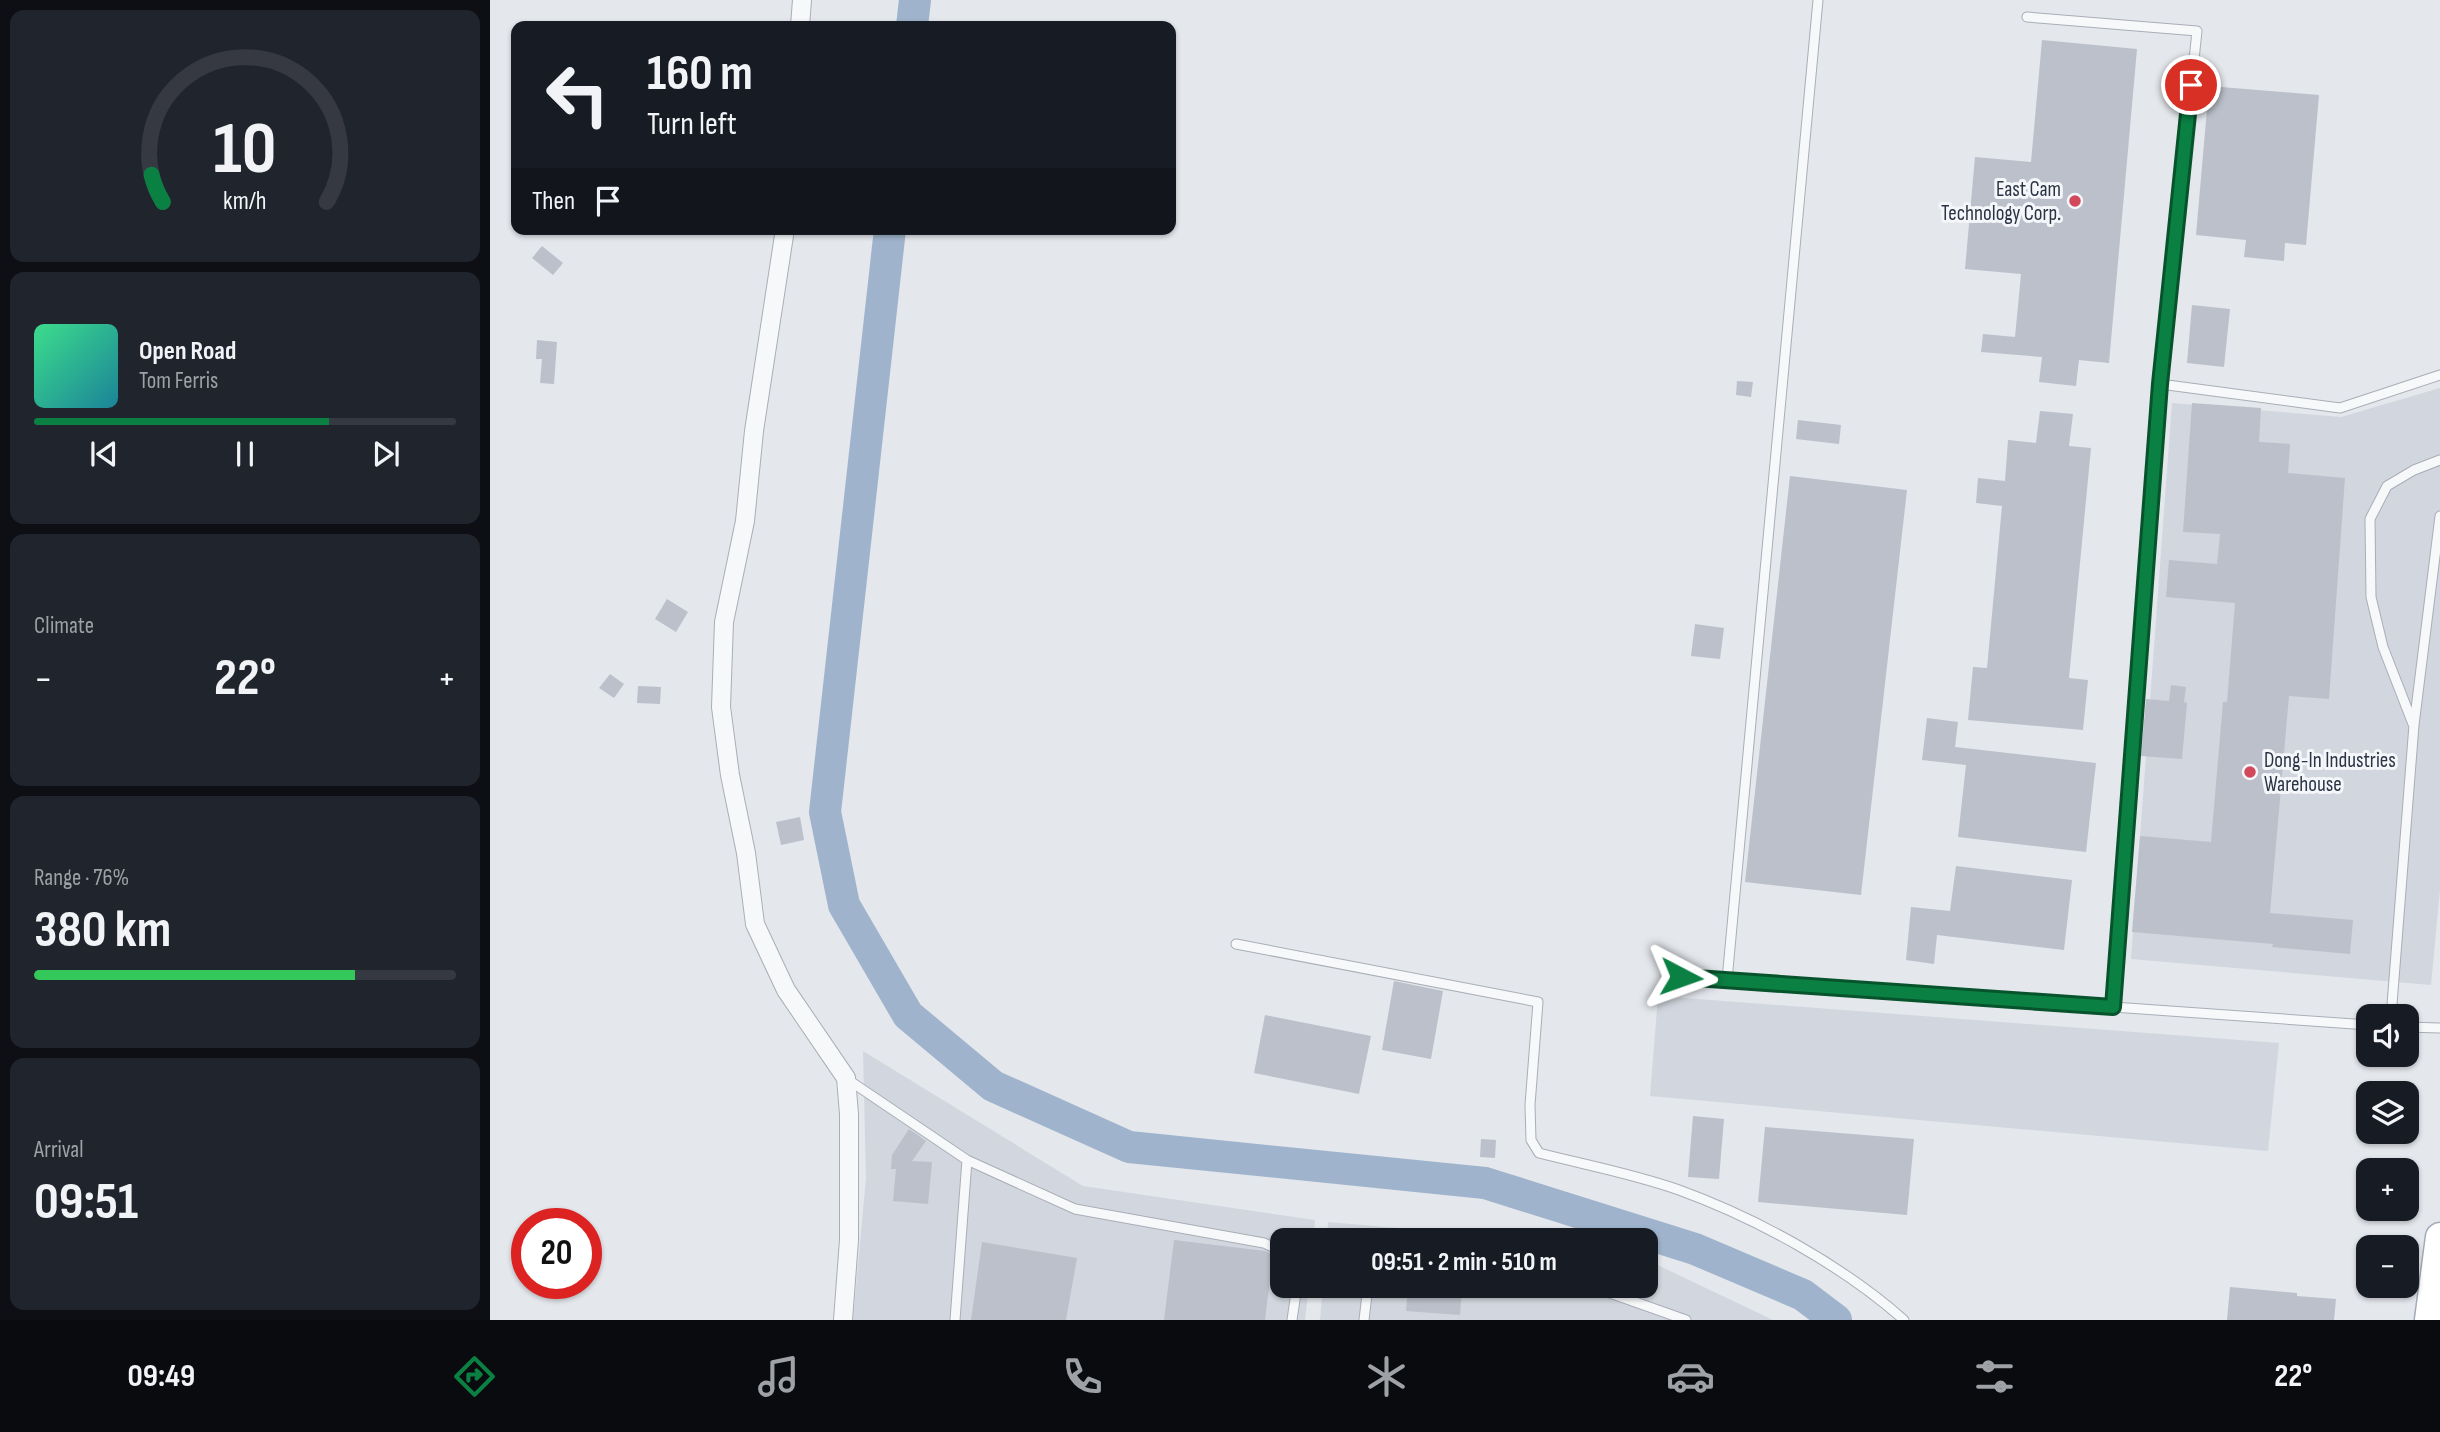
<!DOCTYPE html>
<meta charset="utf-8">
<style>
:root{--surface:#171b24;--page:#20242c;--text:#f1f3f6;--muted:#9ea1a6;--line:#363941;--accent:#0b8043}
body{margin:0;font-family:"Sofia Sans Condensed",sans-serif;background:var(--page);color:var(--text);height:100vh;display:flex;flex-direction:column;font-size:26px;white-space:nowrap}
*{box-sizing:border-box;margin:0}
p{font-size:23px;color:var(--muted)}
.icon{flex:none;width:38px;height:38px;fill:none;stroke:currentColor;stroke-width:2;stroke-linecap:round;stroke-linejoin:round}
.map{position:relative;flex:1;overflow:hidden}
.side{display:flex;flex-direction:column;gap:10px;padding:10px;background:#0d0f14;width:490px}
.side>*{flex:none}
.top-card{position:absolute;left:21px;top:21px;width:665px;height:214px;border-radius:14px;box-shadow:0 2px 5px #0004;background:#171b24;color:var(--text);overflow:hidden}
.buttons{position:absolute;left:1866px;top:1004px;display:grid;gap:14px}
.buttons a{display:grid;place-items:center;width:63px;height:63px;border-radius:14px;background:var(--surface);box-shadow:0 2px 5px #0004;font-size:35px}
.speed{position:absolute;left:21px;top:1208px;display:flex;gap:14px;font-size:35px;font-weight:700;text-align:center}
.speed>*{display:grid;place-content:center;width:91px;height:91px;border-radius:50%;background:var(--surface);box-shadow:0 2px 5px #0004;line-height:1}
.speed .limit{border:10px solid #d22;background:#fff;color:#111}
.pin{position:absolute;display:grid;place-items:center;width:60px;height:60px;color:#fff;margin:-30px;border:4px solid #fff;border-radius:50%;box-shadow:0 2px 7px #0007}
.me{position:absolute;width:77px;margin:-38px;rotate:94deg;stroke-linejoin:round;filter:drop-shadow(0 0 5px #0008)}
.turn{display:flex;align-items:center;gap:24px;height:147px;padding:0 21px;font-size:32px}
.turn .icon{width:91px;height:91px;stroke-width:2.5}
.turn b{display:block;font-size:49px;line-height:60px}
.then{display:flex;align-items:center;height:66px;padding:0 21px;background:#0003;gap:14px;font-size:26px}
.big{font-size:52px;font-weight:700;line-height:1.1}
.side .card{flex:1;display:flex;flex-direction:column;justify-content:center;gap:10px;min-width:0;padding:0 24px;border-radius:14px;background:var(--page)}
.side .dial{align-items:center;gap:0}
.dial svg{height:182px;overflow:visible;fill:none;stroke:var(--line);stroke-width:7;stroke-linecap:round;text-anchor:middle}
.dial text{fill:var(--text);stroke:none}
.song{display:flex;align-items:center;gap:21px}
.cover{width:84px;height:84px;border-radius:10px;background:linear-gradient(135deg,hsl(150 70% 55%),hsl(190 70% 35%))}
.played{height:7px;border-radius:4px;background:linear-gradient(90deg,var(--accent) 70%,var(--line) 70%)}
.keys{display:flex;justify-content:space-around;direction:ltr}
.heat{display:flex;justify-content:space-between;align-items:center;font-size:38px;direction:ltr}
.charge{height:10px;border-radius:5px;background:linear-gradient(90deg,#34c759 76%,var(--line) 0)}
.trip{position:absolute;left:780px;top:1228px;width:388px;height:70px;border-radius:14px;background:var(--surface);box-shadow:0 2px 5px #0004;font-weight:700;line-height:70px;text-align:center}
.menu{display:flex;height:112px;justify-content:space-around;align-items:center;background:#090b0e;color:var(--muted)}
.menu .icon{width:49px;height:49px}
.menu .on{color:var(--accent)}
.menu b{font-size:32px;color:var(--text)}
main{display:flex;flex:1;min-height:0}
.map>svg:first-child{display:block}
.built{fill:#d2d6de}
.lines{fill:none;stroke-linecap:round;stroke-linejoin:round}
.river{stroke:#9fb4cc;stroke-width:32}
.building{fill:#bbc0ca}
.service-casing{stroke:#a9aeb7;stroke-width:11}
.minor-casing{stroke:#a9aeb7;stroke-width:20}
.primary-casing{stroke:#a3abb8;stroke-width:31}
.service{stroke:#f7f8fa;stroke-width:9}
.minor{stroke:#f7f8fa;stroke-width:18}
.primary{stroke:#fff;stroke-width:28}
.route-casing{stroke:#07532c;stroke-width:18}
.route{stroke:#0b8043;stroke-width:12}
.poi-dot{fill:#d1495b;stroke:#f4f6f9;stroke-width:2.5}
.labels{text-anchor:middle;stroke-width:6;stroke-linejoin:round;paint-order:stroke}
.poi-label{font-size:21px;fill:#2b3445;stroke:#f4f6f9;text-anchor:end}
</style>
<main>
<section class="side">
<div class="card dial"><svg viewBox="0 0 100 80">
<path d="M14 69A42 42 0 1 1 86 69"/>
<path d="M14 69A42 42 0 0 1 9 57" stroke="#0b8043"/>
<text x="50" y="56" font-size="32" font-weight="700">10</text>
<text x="50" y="72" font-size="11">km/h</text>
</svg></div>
<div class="card">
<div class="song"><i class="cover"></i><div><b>Open Road</b><p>Tom Ferris</p></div></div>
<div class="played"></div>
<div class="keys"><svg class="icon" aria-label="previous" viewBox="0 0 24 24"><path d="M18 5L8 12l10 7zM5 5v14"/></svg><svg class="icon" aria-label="pause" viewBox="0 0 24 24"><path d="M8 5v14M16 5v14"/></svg><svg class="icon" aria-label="next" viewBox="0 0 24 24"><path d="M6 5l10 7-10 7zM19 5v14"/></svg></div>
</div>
<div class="card"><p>Climate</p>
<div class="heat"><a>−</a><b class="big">22°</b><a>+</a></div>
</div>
<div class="card"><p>Range · 76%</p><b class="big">380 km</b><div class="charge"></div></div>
<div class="card"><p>Arrival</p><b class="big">09:51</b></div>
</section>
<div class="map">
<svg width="1950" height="1320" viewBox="0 0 1950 1320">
<rect width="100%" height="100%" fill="#e4e7ec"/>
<path class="built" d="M1950,388V889L1941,985L1641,959L1682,403L1851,417Z
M1168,996L1789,1043L1778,1151L1160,1096Z
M373,1051L593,1186L825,1220L823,1241H793V1286H819L815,1320H363L376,1178Z
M838,1222L1057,1241H837Z
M1157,1260L1283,1320H830L833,1286H1157Z"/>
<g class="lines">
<path class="river" d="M422,26L425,0
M400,229L335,812L354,905L418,1015L503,1086L639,1147L995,1183L1205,1249L1313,1295L1346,1320"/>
</g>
<path class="building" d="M1552,40L1647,49L1619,363L1589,360L1586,386L1549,382L1552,357L1491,352L1493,334L1525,337L1531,274L1475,269L1485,157L1541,162Z
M1719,86L1829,95L1816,245L1795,243L1794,261L1754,257L1756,240L1706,235Z
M52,246L73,263L63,275L42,258Z
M1702,305L1740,309L1734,367L1697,363Z
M47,340L67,342L64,384L50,383L52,359H46Z
M1247,381L1263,382L1261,397L1246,395Z
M1702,403L1771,408L1769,442L1800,444L1798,473L1855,478L1839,699L1799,696L1780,913L1863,920L1860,954L1782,947L1783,944L1642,932L1650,836L1721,842L1733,702H1737L1745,603L1676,597L1679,560L1727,564L1730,534L1693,532Z
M1550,411L1583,414L1579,446L1601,448L1579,678L1598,680L1593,730L1478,720L1483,667L1497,668L1512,506L1486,503L1488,478L1515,481L1518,440L1546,443Z
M1308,420L1351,425L1349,444L1306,439Z
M1300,476L1417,490L1371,895L1255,882Z
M177,599L198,612L186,632L165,619Z
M1205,624L1234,628L1230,659L1201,656Z
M120,674L134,684L124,698L109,688Z
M1681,685L1696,687L1694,702L1697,703L1692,759L1651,756L1656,699L1679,701Z
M148,686L171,687L170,704L147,703Z
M1437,718L1468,722L1465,747L1606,763L1596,852L1468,837L1476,765L1432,760Z
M310,817L314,840L291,845L286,822Z
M1466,866L1582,880L1574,950L1447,935L1444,964L1416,960L1421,907L1460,911Z
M904,981L953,991L941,1059L892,1050Z
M775,1015L881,1036L869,1094L764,1073Z
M1203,1116L1234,1119L1229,1179L1198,1177Z
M1275,1127L1424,1139L1417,1215L1268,1202Z
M419,1129L436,1141L422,1161L442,1162L438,1204L403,1201L406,1169H401L402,1155Z
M991,1139L1006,1140L1005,1158L990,1157Z
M684,1240L775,1251L783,1255L775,1320H674Z
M492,1242L587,1258L576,1320H481Z
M918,1286H972L970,1315L916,1311Z
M1740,1287L1807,1293V1296L1846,1299L1844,1320H1737Z"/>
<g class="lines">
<g class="service-casing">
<path id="service" d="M1537,17L1707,31L1670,384L1850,408L1950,375
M1923,724L1893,647L1881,597L1880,519L1897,486L1924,470L1950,460
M746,944L1048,1002L1040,1105L1041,1140L1049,1153C1096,1165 1144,1174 1189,1190C1266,1218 1352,1265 1414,1320
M1191,977L1623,1007L1670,384
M1237,980L1328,0
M1623,1007L1878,1025
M1901,1017L1924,725L1950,516
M1916,1027L1950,1028
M357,1079L477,1160L585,1209L774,1243L793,1252
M1071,1286L1117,1292L1196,1320
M465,1320L477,1160
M802,1320L807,1286
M874,1320L878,1286"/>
</g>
<g class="minor-casing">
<path id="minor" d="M310,26L312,0
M295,229L264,431L255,521L234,622L231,707L240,775L256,853L265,924L296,990L356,1078L359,1114V1240L353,1320"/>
</g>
<g class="primary-casing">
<path id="primary" d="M1939,1320L1950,1237"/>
</g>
<use href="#service" class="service"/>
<use href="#minor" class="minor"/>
<use href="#primary" class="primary"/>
</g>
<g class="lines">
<g class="route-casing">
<path id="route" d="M1191,977L1623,1007L1670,384L1701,85"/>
</g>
<use href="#route" class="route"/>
</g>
<g class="poi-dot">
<circle cx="1585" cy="201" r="7"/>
<circle cx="1760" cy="772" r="7"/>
</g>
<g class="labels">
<g class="poi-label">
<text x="1571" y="196">East Cam<tspan x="1571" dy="24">Technology Corp.</tspan></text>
<text x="1774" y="767" text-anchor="start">Dong-In Industries<tspan x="1774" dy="24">Warehouse</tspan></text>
</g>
</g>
</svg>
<div class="buttons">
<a><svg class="icon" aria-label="sound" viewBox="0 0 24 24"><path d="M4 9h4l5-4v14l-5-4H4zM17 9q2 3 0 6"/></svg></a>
<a><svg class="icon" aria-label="layers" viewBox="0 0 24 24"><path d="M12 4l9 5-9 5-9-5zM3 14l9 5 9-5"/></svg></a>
<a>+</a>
<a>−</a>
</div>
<div class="speed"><div class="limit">20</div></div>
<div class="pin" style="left:1701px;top:85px;background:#d93025"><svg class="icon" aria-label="arrive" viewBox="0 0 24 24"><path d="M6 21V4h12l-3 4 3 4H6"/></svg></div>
<svg class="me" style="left:1191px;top:977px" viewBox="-20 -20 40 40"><path d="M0-17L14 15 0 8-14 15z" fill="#0b8043" stroke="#fff" stroke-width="4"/></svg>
<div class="trip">09:51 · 2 min · 510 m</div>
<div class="top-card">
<div class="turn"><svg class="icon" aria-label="left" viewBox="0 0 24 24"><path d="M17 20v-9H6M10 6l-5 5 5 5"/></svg><div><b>160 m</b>Turn left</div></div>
<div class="then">Then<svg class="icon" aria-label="arrive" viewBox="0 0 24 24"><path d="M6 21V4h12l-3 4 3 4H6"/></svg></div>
</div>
</div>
</main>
<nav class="menu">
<b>09:49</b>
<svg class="icon on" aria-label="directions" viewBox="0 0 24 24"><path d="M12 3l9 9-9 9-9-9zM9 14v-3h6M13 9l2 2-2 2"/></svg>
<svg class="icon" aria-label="music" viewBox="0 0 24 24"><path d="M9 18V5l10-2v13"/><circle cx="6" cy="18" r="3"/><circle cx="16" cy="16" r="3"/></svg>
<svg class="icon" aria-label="phone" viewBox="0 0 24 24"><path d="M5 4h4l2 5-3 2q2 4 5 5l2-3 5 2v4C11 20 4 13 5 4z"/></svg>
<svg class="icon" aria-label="climate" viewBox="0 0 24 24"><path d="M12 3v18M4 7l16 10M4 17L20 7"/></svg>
<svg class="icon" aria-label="car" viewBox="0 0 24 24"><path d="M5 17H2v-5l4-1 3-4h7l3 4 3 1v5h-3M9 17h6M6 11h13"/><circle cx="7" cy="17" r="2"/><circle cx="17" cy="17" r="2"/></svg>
<svg class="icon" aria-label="filters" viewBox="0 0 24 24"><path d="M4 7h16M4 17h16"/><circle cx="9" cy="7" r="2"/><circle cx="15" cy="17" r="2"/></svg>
<b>22°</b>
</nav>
